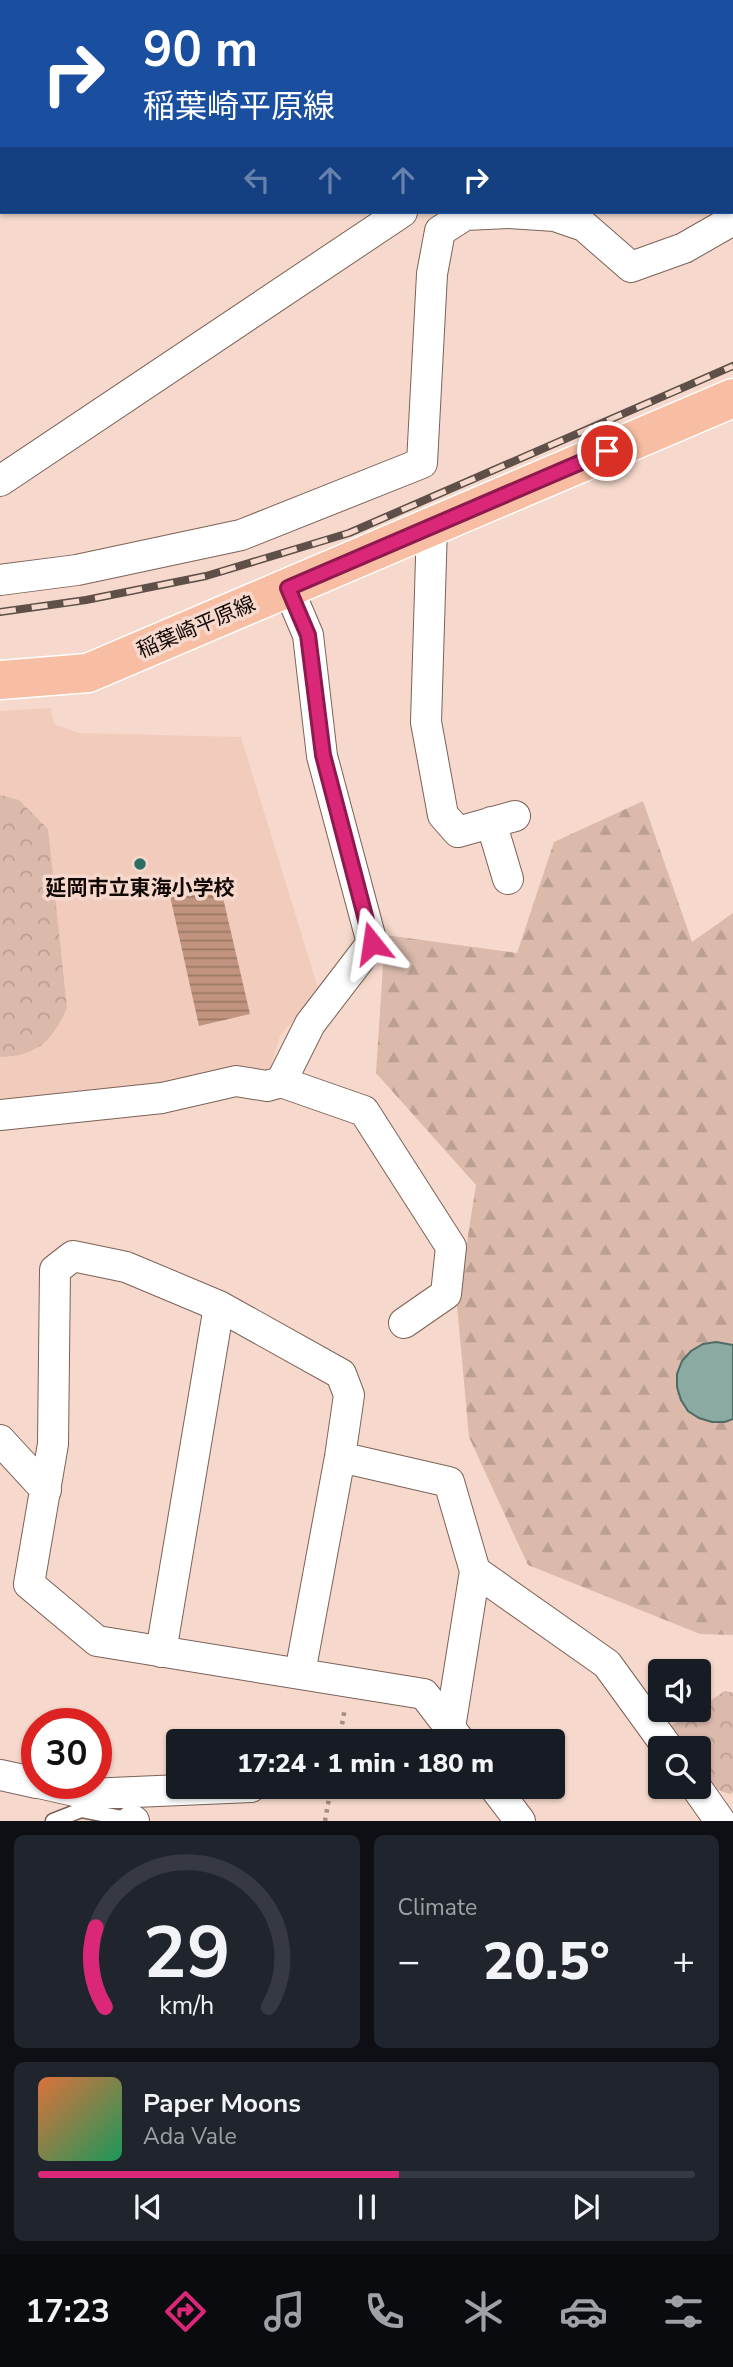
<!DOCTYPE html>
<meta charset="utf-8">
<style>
:root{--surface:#171b24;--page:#20242c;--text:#f1f3f6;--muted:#9ea1a6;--line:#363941;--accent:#db2777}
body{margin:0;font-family:"Nunito Sans","Noto Sans JP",sans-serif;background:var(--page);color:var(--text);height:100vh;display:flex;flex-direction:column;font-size:26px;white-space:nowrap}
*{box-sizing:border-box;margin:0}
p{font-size:23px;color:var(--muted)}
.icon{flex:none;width:38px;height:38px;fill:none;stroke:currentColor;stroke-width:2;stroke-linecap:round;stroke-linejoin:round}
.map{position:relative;height:1821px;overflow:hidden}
.details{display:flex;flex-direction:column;gap:14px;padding:14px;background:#0d0f14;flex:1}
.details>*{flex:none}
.top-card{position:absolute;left:0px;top:0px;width:733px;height:214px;box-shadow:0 2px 5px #0004;background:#1a4fa0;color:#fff;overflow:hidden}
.tools{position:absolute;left:648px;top:1659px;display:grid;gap:14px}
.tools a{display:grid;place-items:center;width:63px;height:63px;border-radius:7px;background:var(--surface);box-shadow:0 2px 5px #0004;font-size:35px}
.speed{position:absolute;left:21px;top:1708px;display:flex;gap:14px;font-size:35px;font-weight:700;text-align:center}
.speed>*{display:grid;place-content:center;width:91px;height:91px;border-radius:50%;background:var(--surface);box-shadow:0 2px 5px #0004;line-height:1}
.speed .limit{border:10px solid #d22;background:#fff;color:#111}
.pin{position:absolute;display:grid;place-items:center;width:60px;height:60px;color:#fff;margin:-30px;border:4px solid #fff;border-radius:50%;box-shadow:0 2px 7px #0007}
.me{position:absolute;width:77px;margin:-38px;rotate:345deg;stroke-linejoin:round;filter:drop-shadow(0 0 5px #0008)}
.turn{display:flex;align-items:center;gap:24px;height:147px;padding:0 28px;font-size:32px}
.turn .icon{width:91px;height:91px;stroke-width:2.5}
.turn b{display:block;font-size:49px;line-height:60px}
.lanes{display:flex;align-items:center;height:66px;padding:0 28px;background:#0003;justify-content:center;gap:35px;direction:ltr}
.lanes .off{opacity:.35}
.big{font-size:52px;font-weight:800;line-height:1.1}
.details .tile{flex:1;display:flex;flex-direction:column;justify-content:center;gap:10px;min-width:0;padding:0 24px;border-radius:10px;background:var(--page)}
.details .dial{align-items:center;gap:0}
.dial svg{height:182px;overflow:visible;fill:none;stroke:var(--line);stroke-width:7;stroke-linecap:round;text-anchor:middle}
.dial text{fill:var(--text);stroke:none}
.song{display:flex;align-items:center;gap:21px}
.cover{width:84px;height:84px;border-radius:10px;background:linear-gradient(135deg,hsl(20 70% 55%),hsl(150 70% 35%))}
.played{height:7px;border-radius:4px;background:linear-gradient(90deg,var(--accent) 55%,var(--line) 55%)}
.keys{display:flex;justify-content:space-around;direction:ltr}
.heat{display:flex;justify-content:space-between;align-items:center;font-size:38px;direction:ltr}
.details .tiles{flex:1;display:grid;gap:14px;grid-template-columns:1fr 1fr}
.tile:last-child{grid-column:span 2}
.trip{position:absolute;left:166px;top:1729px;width:399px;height:70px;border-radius:7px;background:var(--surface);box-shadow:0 2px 5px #0004;font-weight:800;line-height:70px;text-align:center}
.dock{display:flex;height:112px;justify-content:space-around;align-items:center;background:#090b0e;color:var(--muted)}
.dock .icon{width:49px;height:49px}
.dock .on{color:var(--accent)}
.dock b{font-size:32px;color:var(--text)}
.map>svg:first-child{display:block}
.built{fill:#f1ccbc}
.forest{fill:url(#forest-firs)}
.park{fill:url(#park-crowns)}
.water{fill:url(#water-rules)}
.building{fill:#8aaaa2;stroke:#4d6b64;stroke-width:2}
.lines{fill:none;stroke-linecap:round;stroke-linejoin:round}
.lane-casing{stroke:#7b6257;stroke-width:17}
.street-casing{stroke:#7b6257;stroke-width:32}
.primary-casing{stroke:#fff;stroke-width:41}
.path{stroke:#a28c83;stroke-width:4.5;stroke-dasharray:3.5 5;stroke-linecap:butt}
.lane{stroke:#fff;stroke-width:14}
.street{stroke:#fff;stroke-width:30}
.primary{stroke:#f8bea3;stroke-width:38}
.rail-casing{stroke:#5e4f48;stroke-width:8}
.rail{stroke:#f6d9cc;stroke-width:5;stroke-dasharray:16;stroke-linecap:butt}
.route-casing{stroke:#8e194d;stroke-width:18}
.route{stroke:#db2777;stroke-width:12}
.poi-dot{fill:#2b6f62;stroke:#f6d9cc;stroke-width:2.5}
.labels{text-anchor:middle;stroke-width:7;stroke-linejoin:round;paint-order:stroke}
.street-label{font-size:21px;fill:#120906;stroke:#f6d9cc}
.poi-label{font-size:21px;font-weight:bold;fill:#120906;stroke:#f6d9cc}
</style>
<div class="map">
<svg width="733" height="1821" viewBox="0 0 733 1821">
<defs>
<pattern id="forest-firs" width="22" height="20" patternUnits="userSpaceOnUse" patternTransform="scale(1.75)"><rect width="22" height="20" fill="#dbbaac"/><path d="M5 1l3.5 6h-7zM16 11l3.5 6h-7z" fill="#bb9f92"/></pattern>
<pattern id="park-crowns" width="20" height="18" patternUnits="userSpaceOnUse" patternTransform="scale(1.75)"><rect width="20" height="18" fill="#dbbaac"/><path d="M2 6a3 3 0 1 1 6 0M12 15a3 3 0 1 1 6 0" fill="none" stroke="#bb9f92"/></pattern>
<pattern id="water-rules" width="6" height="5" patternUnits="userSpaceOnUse" patternTransform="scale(1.75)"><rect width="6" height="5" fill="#c2947f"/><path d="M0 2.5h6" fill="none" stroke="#9c7766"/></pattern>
</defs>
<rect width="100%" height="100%" fill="#f6d9cc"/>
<path class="built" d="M51,708L54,724L79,733L241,737L319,991L280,1036L267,1078L0,1118V711Z"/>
<path class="forest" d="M643,801L692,942L733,913V1635L700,1634L528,1565L469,1437L457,1305L476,1185L376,1073L385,935L517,953L554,842Z"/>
<path class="park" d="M0,795L19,800L48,829L67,1008C52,1041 38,1056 0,1057Z
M725,1691L733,1693V1792L730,1794L714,1789L698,1768V1748H683L668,1728Z"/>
<path class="water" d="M220,885L250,1014L199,1026L170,896Z"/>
<path class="building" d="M716,1342L733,1345V1419L725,1422H712L699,1418L688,1411L681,1400L677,1387V1374L682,1361L691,1351L703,1344Z"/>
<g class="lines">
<g class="lane-casing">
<path id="lane" d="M53,1821L81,1810L133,1820"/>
</g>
<g class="street-casing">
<path id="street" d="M716,2L718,0
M0,481L402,212
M432,526L426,722L443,815L458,832L515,816
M0,580L77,570L241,535L422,463L432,274L440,231L465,215L509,213L555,216L584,226L631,267L684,248L733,220
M288,588L308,635L322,756L372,943L310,1024L281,1082L364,1111L451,1247L446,1294L404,1323
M491,822L508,879
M0,1115L162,1098L236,1081L267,1086L281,1082
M0,1440L46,1490
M340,1457L449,1482L475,1571L450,1728
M475,1571L607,1664L668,1748
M161,1652L219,1306
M300,1673L340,1457L349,1395L341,1374L219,1306L126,1267L73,1256L55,1270L53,1444L29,1584L97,1641L424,1694L460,1741
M0,1775L37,1783
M39,1783L88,1794L251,1787
M494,1787L520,1821
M696,1787L720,1821
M131,1821H134"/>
</g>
<g class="primary-casing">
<path id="primary" d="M0,680L88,673L733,398"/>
</g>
<path class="path" d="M339,1741L345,1708
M325,1821L331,1787"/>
<use href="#lane" class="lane"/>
<use href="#street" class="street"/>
<use href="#primary" class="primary"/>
<g class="rail-casing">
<path id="rail" d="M0,612L86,600L206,576L349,533L733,366"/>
</g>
<use href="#rail" class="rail"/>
</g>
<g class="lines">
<g class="route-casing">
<path id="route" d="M372,943L323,755L308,635L288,588L607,451"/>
</g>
<use href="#route" class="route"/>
</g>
<circle class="poi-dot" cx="140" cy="864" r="7"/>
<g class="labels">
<g class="street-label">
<text transform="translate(196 627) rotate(-23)" y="7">稲葉崎平原線</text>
</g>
<g class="poi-label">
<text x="140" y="895">延岡市立東海小学校</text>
</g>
</g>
</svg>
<div class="tools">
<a><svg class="icon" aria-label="sound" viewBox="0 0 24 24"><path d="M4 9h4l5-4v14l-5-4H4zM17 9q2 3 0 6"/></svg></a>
<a><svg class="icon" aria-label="search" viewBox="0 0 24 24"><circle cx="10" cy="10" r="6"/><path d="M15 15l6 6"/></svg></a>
</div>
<div class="speed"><div class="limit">30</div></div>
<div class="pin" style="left:607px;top:451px;background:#d93025"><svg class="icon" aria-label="arrive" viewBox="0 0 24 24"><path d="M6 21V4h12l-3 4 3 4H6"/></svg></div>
<svg class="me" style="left:372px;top:943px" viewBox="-20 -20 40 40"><path d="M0-17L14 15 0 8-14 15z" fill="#db2777" stroke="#fff" stroke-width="4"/></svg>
<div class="trip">17:24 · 1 min · 180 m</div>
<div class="top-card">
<div class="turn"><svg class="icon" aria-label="right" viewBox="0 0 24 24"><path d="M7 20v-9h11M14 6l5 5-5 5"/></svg><div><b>90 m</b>稲葉崎平原線</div></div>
<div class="lanes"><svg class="icon off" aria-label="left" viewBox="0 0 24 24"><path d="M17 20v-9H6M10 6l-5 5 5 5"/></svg><svg class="icon off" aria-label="ahead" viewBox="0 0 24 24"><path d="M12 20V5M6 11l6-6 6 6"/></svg><svg class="icon off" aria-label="ahead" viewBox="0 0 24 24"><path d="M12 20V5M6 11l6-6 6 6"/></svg><svg class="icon" aria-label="right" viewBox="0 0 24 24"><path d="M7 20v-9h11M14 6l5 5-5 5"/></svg></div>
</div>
</div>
<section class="details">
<div class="tiles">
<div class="tile dial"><svg viewBox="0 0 100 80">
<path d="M14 69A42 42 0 1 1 86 69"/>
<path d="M14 69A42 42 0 0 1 10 34" stroke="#db2777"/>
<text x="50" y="56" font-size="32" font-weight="700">29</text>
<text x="50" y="72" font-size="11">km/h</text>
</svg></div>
<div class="tile"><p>Climate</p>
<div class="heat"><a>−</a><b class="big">20.5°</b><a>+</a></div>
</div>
<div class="tile">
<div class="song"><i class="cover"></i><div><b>Paper Moons</b><p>Ada Vale</p></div></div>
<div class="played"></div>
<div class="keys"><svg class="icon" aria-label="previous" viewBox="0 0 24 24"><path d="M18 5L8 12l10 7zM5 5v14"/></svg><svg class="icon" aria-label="pause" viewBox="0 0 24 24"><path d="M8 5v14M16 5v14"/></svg><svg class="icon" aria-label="next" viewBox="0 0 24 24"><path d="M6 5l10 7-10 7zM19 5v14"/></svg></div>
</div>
</div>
</section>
<nav class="dock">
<b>17:23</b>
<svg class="icon on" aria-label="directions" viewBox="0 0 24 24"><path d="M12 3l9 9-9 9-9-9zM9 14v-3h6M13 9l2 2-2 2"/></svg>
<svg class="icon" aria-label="music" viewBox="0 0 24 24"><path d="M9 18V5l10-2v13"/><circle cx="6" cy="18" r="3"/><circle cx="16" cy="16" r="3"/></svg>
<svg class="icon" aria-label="phone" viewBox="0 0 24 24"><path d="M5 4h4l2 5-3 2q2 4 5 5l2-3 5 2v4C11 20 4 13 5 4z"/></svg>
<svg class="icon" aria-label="climate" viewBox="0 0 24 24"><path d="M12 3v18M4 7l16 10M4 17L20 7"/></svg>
<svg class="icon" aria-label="car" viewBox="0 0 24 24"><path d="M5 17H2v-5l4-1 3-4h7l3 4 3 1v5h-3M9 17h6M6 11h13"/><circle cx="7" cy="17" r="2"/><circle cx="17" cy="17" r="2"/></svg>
<svg class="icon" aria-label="filters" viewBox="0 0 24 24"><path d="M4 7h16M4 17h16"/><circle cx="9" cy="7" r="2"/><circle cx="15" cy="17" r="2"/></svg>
</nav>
